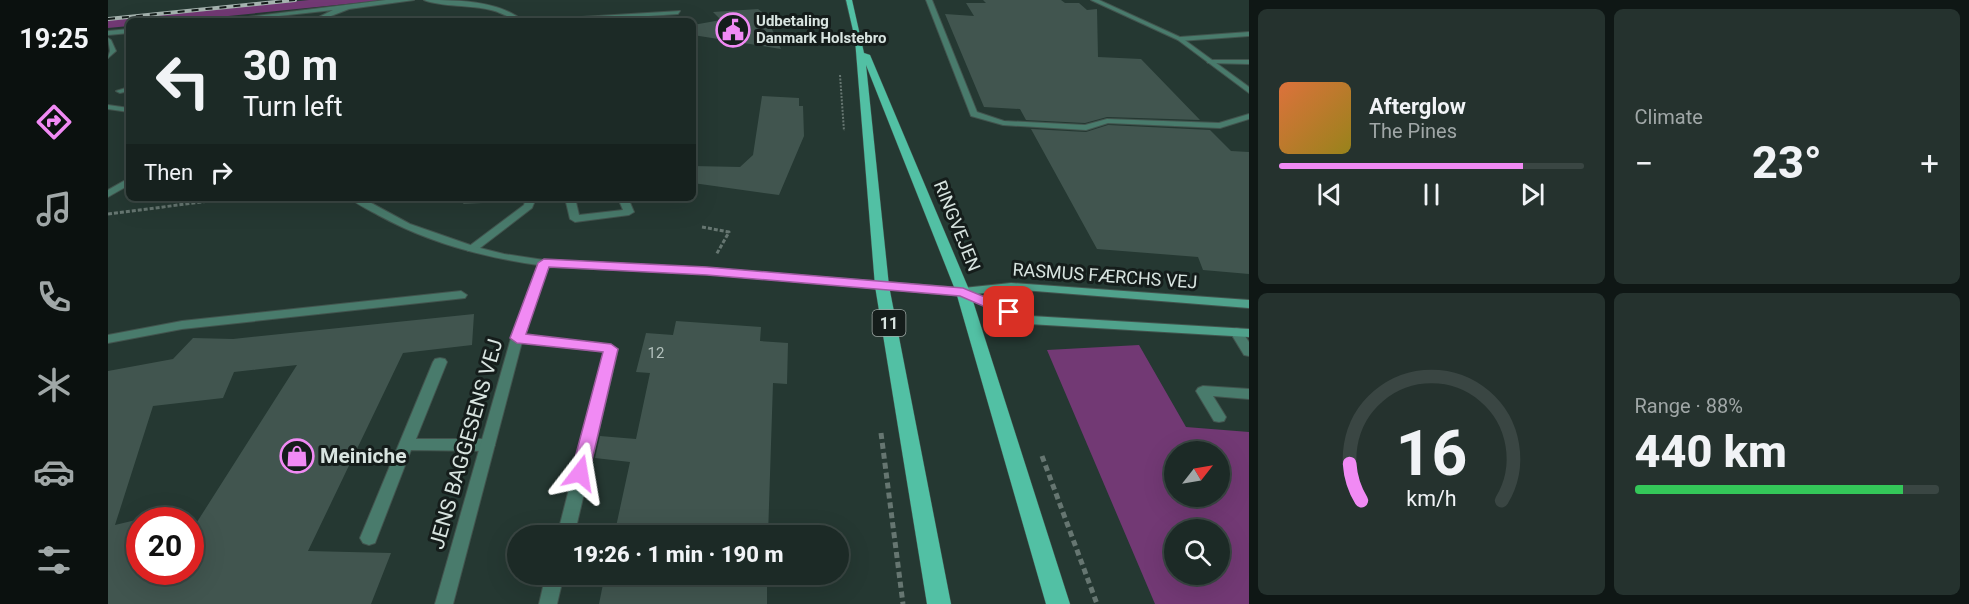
<!DOCTYPE html>
<meta charset="utf-8">
<style>
:root{--surface:#1c2a26;--page:#25322e;--text:#f1f3f6;--muted:#a0a7a7;--line:#3a4643;--accent:#f18af4}
body{margin:0;font-family:Roboto,sans-serif;background:var(--page);color:var(--text);height:100vh;display:flex;flex-direction:column;font-size:22px;white-space:nowrap}
*{box-sizing:border-box;margin:0}
p{font-size:20px;color:var(--muted)}
.icon{flex:none;width:33px;height:33px;fill:none;stroke:currentColor;stroke-width:2;stroke-linecap:round;stroke-linejoin:round}
.map{position:relative;flex:1;overflow:hidden}
.details{display:flex;flex-direction:column;gap:9px;padding:9px;background:#0f1715;width:720px}
.details>*{flex:none}
.hud{position:absolute;left:18px;top:18px;width:570px;height:183px;border-radius:9px;box-shadow:0 6px 24px #0002,0 0 0 2px var(--line);background:#1c2a26;color:var(--text);overflow:hidden}
.needle{width:39px;rotate:59deg}
.tools{position:absolute;left:1056px;top:441px;display:grid;gap:12px}
.tools a{display:grid;place-items:center;width:66px;height:66px;border-radius:50%;background:var(--surface);box-shadow:0 6px 24px #0002,0 0 0 2px var(--line);font-size:30px}
.speed{position:absolute;left:18px;top:507px;display:flex;gap:12px;font-size:30px;font-weight:700;text-align:center}
.speed>*{display:grid;place-content:center;width:78px;height:78px;border-radius:50%;background:var(--surface);box-shadow:0 6px 24px #0002,0 0 0 2px var(--line);line-height:1}
.speed .limit{border:9px solid #d22;background:#fff;color:#111}
.pin{position:absolute;display:grid;place-items:center;width:51px;height:51px;color:#fff;margin:-26px;border-radius:12px;box-shadow:0 3px 9px #0006}
.me{position:absolute;width:66px;margin:-33px;rotate:14deg;stroke-linejoin:round;filter:drop-shadow(0 0 4px #0008)}
.turn{display:flex;align-items:center;gap:21px;height:126px;padding:0 18px;font-size:27px}
.turn .icon{width:78px;height:78px;stroke-width:2.5}
.turn b{display:block;font-size:42px;line-height:51px}
.then{display:flex;align-items:center;height:57px;padding:0 18px;background:#0003;gap:12px;font-size:22px}
.big{font-size:45px;font-weight:800;line-height:1.1}
.details .card{flex:1;display:flex;flex-direction:column;justify-content:center;gap:9px;min-width:0;padding:0 21px;border-radius:9px;background:var(--page)}
.details .dial{align-items:center;gap:0}
.dial svg{height:156px;overflow:visible;fill:none;stroke:var(--line);stroke-width:7;stroke-linecap:round;text-anchor:middle}
.dial text{fill:var(--text);stroke:none}
.song{display:flex;align-items:center;gap:18px}
.cover{width:72px;height:72px;border-radius:9px;background:linear-gradient(135deg,hsl(20 70% 55%),hsl(50 70% 35%))}
.played{height:6px;border-radius:3px;background:linear-gradient(90deg,var(--accent) 80%,var(--line) 80%)}
.keys{display:flex;justify-content:space-around;direction:ltr}
.heat{display:flex;justify-content:space-between;align-items:center;font-size:33px;direction:ltr}
.charge{height:9px;border-radius:4px;background:linear-gradient(90deg,#34c759 88%,var(--line) 0)}
.details .tiles{flex:1;display:grid;gap:9px;grid-template-columns:repeat(2,1fr)}
.trip{position:absolute;left:399px;top:525px;width:342px;height:60px;border-radius:30px;background:var(--surface);box-shadow:0 6px 24px #0002,0 0 0 2px var(--line);font-weight:800;line-height:60px;text-align:center}
main{display:flex;flex:1;min-height:0}
.dock{display:flex;flex-direction:column;width:108px;justify-content:space-around;align-items:center;background:#0b110f;color:var(--muted)}
.dock .icon{width:42px;height:42px}
.dock .on{color:var(--accent)}
.dock b{font-size:27px;color:var(--text)}
.map>svg:first-child{display:block}
.green{fill:#723974;fill-rule:evenodd}
.building{fill:#41554f;fill-rule:evenodd}
.lines{fill:none;stroke-linecap:round;stroke-linejoin:round}
.service-casing{stroke:#42544e;stroke-width:2}
.minor-casing{stroke:#42544e;stroke-width:2}
.tertiary-casing{stroke:#42544e;stroke-width:2}
.secondary-casing{stroke:#42544e;stroke-width:2}
.primary-casing{stroke:#42544e;stroke-width:1}
.path-far2{stroke:#667671;stroke-width:2;stroke-dasharray:2 1.5;stroke-linecap:butt}
.path-far1{stroke:#667671;stroke-width:3;stroke-dasharray:4 2;stroke-linecap:butt}
.path{stroke:#667671;stroke-width:5;stroke-dasharray:6 4;stroke-linecap:butt}
.service{fill:#497b6c;fill-rule:evenodd}
.minor{fill:#497b6c;fill-rule:evenodd}
.tertiary{fill:#497b6c;fill-rule:evenodd}
.secondary{fill:#50a28c;fill-rule:evenodd}
.primary{fill:#52c0a4;fill-rule:evenodd}
.rail-casing{stroke:#a6b4b0;stroke-width:4}
.rail{stroke:#151d1b;stroke-width:2;stroke-dasharray:7;stroke-linecap:butt}
.route{fill:#f18af4;stroke:#9d5a9f;stroke-width:1.5}
.labels{text-anchor:middle;stroke-width:6;stroke-linejoin:round;paint-order:stroke}
.far-poi-label{font-size:15px;font-weight:bold;fill:#d8e4e0;stroke:#151d1b;text-anchor:start}
.number-label{font-size:15px;fill:#b2c0bc}
.shield{fill:#151d1b;stroke:#9ea8a5;stroke-width:1.5}
.shield-label{font-size:16px;font-weight:bold;fill:#d8e4e0}
.street-label{font-size:18px;fill:#d8e4e0;stroke:#151d1b}
.near-street-label{font-size:21px;fill:#d8e4e0;stroke:#151d1b}
.near-poi-label{font-size:21px;font-weight:bold;fill:#d8e4e0;stroke:#151d1b;text-anchor:start}
</style>
<main>
<nav class="dock">
<b>19:25</b>
<svg class="icon on" aria-label="directions" viewBox="0 0 24 24"><path d="M12 3l9 9-9 9-9-9zM9 14v-3h6M13 9l2 2-2 2"/></svg>
<svg class="icon" aria-label="music" viewBox="0 0 24 24"><path d="M9 18V5l10-2v13"/><circle cx="6" cy="18" r="3"/><circle cx="16" cy="16" r="3"/></svg>
<svg class="icon" aria-label="phone" viewBox="0 0 24 24"><path d="M5 4h4l2 5-3 2q2 4 5 5l2-3 5 2v4C11 20 4 13 5 4z"/></svg>
<svg class="icon" aria-label="climate" viewBox="0 0 24 24"><path d="M12 3v18M4 7l16 10M4 17L20 7"/></svg>
<svg class="icon" aria-label="car" viewBox="0 0 24 24"><path d="M5 17H2v-5l4-1 3-4h7l3 4 3 1v5h-3M9 17h6M6 11h13"/><circle cx="7" cy="17" r="2"/><circle cx="17" cy="17" r="2"/></svg>
<svg class="icon" aria-label="filters" viewBox="0 0 24 24"><path d="M4 7h16M4 17h16"/><circle cx="9" cy="7" r="2"/><circle cx="15" cy="17" r="2"/></svg>
</nav>
<div class="map">
<svg width="1141" height="604" viewBox="0 0 1141 604">
<rect width="100%" height="100%" fill="#253832"/>
<path class="green" d="M201,0H279L70,21H21V26L0,28V20Z
M1031,345L1078,427L1141,432V604H1047L939,350ZM1066,452H1112V496H1066ZM1066,530H1112V574H1066Z"/>
<path class="building" d="M875,0H953L957,3H971L979,10L989,9L990,57L1033,59L1092,120L999,117L977,123L918,120L912,109L876,107L837,14L866,16L858,3H878Z
M650,9L657,14L673,49L585,35V25L613,20L605,12Z
M654,96L691,98V106H695L696,136L671,195L585,183V166L632,167L645,155Z
M1000,125L1102,130L1123,151L1141,152V274L1095,270L1090,257L989,249L923,129L978,132Z
M366,314L364,345L295,353L200,551L283,553L263,604H0V371L65,359L85,338L125,339ZM189,365L82,533V572H32V519L7,525L45,406L115,398L126,372Z
M568,321L653,327L652,341L680,343L679,384L665,383L660,536H506L522,462L487,458L492,436L528,439L542,373L528,372L538,333L565,335Z
M497,574H659V604H491Z"/>
<g class="lines">
<g class="service-casing">
<path id="service" d="M278,0H306L241,9L210,21H203L225,10L126,21H107Z
M316,0C347,0 391,0 415,21C405,21 394,12 383,10C364,5 333,7 316,0Z
M818,0H824L869,112L896,121L977,125L999,119L1111,123L1141,114V119L1112,128L1000,123L978,130L895,125L863,116Z
M572,11L570,14L467,21H438L441,19Z
M21,29V33L0,35V31Z
M1141,32V36L1072,41L1069,39L1072,37Z
M0,38L3,40L8,51L0,58L2,51Z
M1102,60H1141V64L1100,63L1099,62Z
M21,87V91L12,93L8,91Z
M360,198H398L393,201L356,203V199Z
M457,198H467L471,215L515,210L510,198H520L526,212L521,215L467,222L462,219Z
M353,291L359,295L357,298L74,329L0,343V335L74,321Z
M1128,328L1132,329L1141,342V356L1136,355L1122,332Z
M409,334L503,345L510,349L466,536H449L496,352L404,341L403,338L404,335Z
M332,358L337,359L339,362L308,439H379L384,441L387,445L384,449L379,451L303,450L267,543L261,545L255,543L252,538L325,362L327,359Z
M1095,386L1141,389V399L1105,396L1118,417L1116,421L1111,422L1106,421L1088,391L1090,388Z
M438,574H456L449,604H431Z"/>
</g>
<g class="minor-casing">
<path id="minor" d="M983,0H991L1074,38L1141,87V93L1070,40Z
M21,178V185L0,197V190Z
M418,198H428L424,208L368,251H360L359,249L360,247L416,205Z"/>
</g>
<g class="tertiary-casing">
<path id="tertiary" d="M0,105L21,108V112L0,109Z
M242,198H254L302,224L368,247L396,254L436,260L599,268L855,288L861,292L855,296L599,274L440,267L415,338L345,604H327L403,338L430,265C374,257 319,242 270,215C261,210 250,205 242,198Z"/>
</g>
<g class="secondary-casing">
<path id="secondary" d="M903,283L1141,300V308L903,289L869,294L923,316L1141,329V337L921,324L851,295L849,292L855,288Z"/>
</g>
<g class="primary-casing">
<path id="primary" d="M738,0H744L756,53L762,55L862,292L962,604H938L848,292L758,65L781,286L843,604H819L767,286L747,39Z"/>
</g>
<path class="path-far2" d="M732,75L736,131"/>
<path class="path-far1" d="M0,214L125,198
M594,227L621,232L608,255"/>
<path class="path" d="M773,433L795,604
M934,456L989,604"/>
<use href="#service" class="service"/>
<use href="#minor" class="minor"/>
<use href="#tertiary" class="tertiary"/>
<use href="#secondary" class="secondary"/>
<use href="#primary" class="primary"/>
<g class="rail-casing">
<path id="rail" d="M0,19L187,0"/>
</g>
<use href="#rail" class="rail"/>
</g>
<path class="route" d="M436,259L599,267L855,288L906,309L908,312L901,316L896,315L852,296L599,275L441,267L418,334L503,344L510,349L481,473L479,478L472,480L466,478L463,473L495,352L409,343L402,338L430,263Z"/>
<defs>
<g id="civic-ring" transform="scale(1.725)"><circle r="9.5" fill="#151d1b" stroke="#f18af4" stroke-width="1.5"/><path d="M-.6-6.5H3V-4.5H.6V-3L4-1V1h2V6H-6V1h2V-1L-.6-3ZM-1.2 2.5V6h2.4V2.5Z" fill="#f18af4"/></g>
<g id="shop-ring" transform="scale(1.725)"><circle r="9.5" fill="#151d1b" stroke="#f18af4" stroke-width="1.5"/><path d="M-5-2.5h2.3a2.7 3.5 0 0 1 5.4 0H5L5.5 6h-11ZM-1.5-2.5h3a1.5 2.3 0 0 0-3 0Z" fill="#f18af4"/></g>
</defs>
<g fill-rule="evenodd">
<use href="#civic-ring" x="625" y="30"/>
<use href="#shop-ring" x="189" y="456"/>
</g>
<g class="labels">
<g class="far-poi-label">
<text x="648" y="26">Udbetaling<tspan x="648" dy="17">Danmark Holstebro</tspan></text>
</g>
<g class="number-label">
<text x="548" y="358">12</text>
</g>
<rect class="shield" x="764.5" y="310" width="33" height="26" rx="4.5"/>
<g class="shield-label">
<text x="781" y="329">11</text>
</g>
<g class="street-label">
<text transform="translate(849 226) rotate(68)" y="6">RINGVEJEN</text>
<text transform="translate(997 276) rotate(4)" y="6">RASMUS FÆRCHS VEJ</text>
</g>
<g class="near-street-label">
<text transform="translate(358 444) rotate(-74)" y="7">JENS BAGGESENS VEJ</text>
</g>
<g class="near-poi-label">
<text x="212" y="463">Meiniche</text>
</g>
</g>
</svg>
<div class="tools">
<a><svg class="needle" viewBox="-14 -14 28 28"><path d="M0-13l5 13h-10z" fill="#e53935"/><path d="M0 13l5-13h-10z" fill="#a0a7a7"/></svg></a>
<a><svg class="icon" aria-label="search" viewBox="0 0 24 24"><circle cx="10" cy="10" r="6"/><path d="M15 15l6 6"/></svg></a>
</div>
<div class="speed"><div class="limit">20</div></div>
<div class="pin" style="left:901px;top:312px;background:#d93025"><svg class="icon" aria-label="arrive" viewBox="0 0 24 24"><path d="M6 21V4h12l-3 4 3 4H6"/></svg></div>
<svg class="me" style="left:472px;top:473px" viewBox="-20 -20 40 40"><path d="M0-17L14 15 0 8-14 15z" fill="#f18af4" stroke="#fff" stroke-width="4"/></svg>
<div class="trip">19:26 · 1 min · 190 m</div>
<div class="hud">
<div class="turn"><svg class="icon" aria-label="left" viewBox="0 0 24 24"><path d="M17 20v-9H6M10 6l-5 5 5 5"/></svg><div><b>30 m</b>Turn left</div></div>
<div class="then">Then<svg class="icon" aria-label="right" viewBox="0 0 24 24"><path d="M7 20v-9h11M14 6l5 5-5 5"/></svg></div>
</div>
</div>
<section class="details">
<div class="tiles">
<div class="card">
<div class="song"><i class="cover"></i><div><b>Afterglow</b><p>The Pines</p></div></div>
<div class="played"></div>
<div class="keys"><svg class="icon" aria-label="previous" viewBox="0 0 24 24"><path d="M18 5L8 12l10 7zM5 5v14"/></svg><svg class="icon" aria-label="pause" viewBox="0 0 24 24"><path d="M8 5v14M16 5v14"/></svg><svg class="icon" aria-label="next" viewBox="0 0 24 24"><path d="M6 5l10 7-10 7zM19 5v14"/></svg></div>
</div>
<div class="card"><p>Climate</p>
<div class="heat"><a>−</a><b class="big">23°</b><a>+</a></div>
</div>
<div class="card dial"><svg viewBox="0 0 100 80">
<path d="M14 69A42 42 0 1 1 86 69"/>
<path d="M14 69A42 42 0 0 1 8 50" stroke="#f18af4"/>
<text x="50" y="56" font-size="32" font-weight="700">16</text>
<text x="50" y="72" font-size="11">km/h</text>
</svg></div>
<div class="card"><p>Range · 88%</p><b class="big">440 km</b><div class="charge"></div></div>
</div>
</section>
</main>
